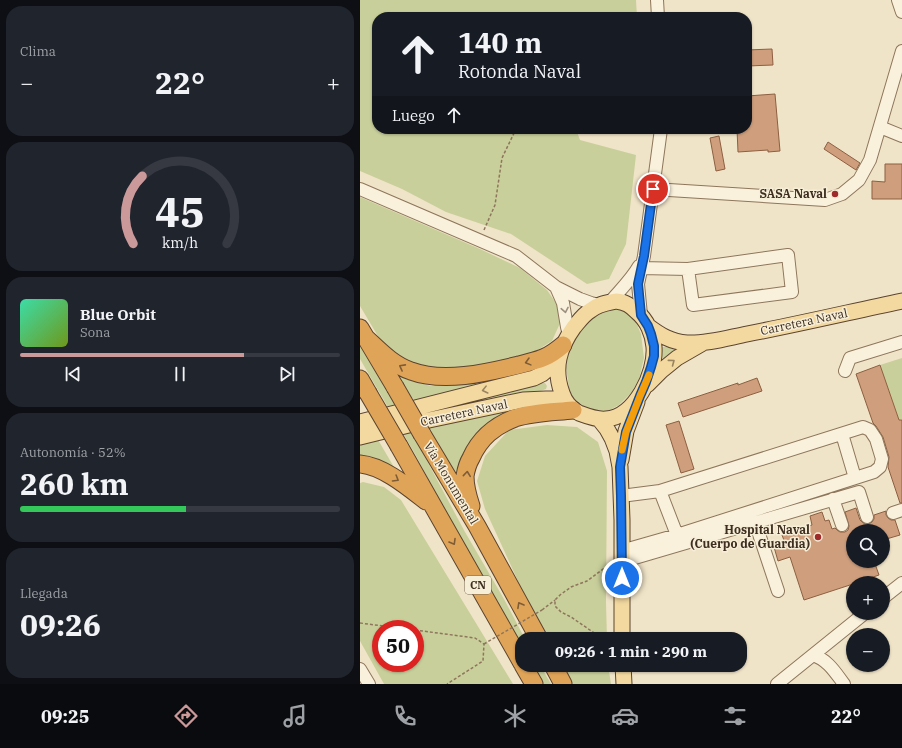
<!DOCTYPE html>
<html lang="es">
<meta charset="utf-8">
<style>
:root{--surface:#171b24;--page:#20242c;--text:#f1f3f6;--muted:#9ea1a6;--line:#363941;--accent:#cc999b}
body{margin:0;font-family:"IBM Plex Serif",serif;background:var(--page);color:var(--text);height:100vh;display:flex;flex-direction:column;font-size:15px;white-space:nowrap}
*{box-sizing:border-box;margin:0}
p{font-size:13px;color:var(--muted)}
.icon{flex:none;width:22px;height:22px;fill:none;stroke:currentColor;stroke-width:2;stroke-linecap:round;stroke-linejoin:round}
.map{position:relative;flex:1;overflow:hidden}
.panel{display:flex;flex-direction:column;gap:6px;padding:6px;background:#0d0f14;width:360px}
.panel>*{flex:none}
.banner{position:absolute;left:12px;top:12px;width:380px;height:122px;border-radius:16px;box-shadow:0 1px 3px #0004;background:#171b24;color:var(--text);overflow:hidden}
.tools{position:absolute;left:486px;top:524px;display:grid;gap:8px}
.tools a{display:grid;place-items:center;width:44px;height:44px;border-radius:50%;background:var(--surface);box-shadow:0 1px 3px #0004;font-size:20px}
.speed{position:absolute;left:12px;top:620px;display:flex;gap:8px;font-size:20px;font-weight:700;text-align:center}
.speed>*{display:grid;place-content:center;width:52px;height:52px;border-radius:50%;background:var(--surface);box-shadow:0 1px 3px #0004;line-height:1}
.speed .limit{border:6px solid #d22;background:#fff;color:#111}
.pin{position:absolute;display:grid;place-items:center;width:34px;height:34px;color:#fff;margin:-17px;border:2px solid #fff;border-radius:50%;box-shadow:0 1px 4px #0007}
.me{position:absolute;width:44px;margin:-22px;rotate:0deg;stroke-linejoin:round;filter:drop-shadow(0 0 3px #0008)}
.turn{display:flex;align-items:center;gap:14px;height:84px;padding:0 20px;font-size:18px}
.turn .icon{width:52px;height:52px;stroke-width:2.5}
.turn b{display:block;font-size:28px;line-height:34px}
.then{display:flex;align-items:center;height:38px;padding:0 20px;background:#0003;gap:8px;font-size:15px}
.big{font-size:30px;font-weight:800;line-height:1.1}
.panel .widget{flex:1;display:flex;flex-direction:column;justify-content:center;gap:6px;min-width:0;padding:0 14px;border-radius:16px;background:var(--page)}
.panel .dial{align-items:center;gap:0}
.dial svg{height:104px;overflow:visible;fill:none;stroke:var(--line);stroke-width:7;stroke-linecap:round;text-anchor:middle}
.dial text{fill:var(--text);stroke:none}
.song{display:flex;align-items:center;gap:12px}
.cover{width:48px;height:48px;border-radius:6px;background:linear-gradient(135deg,hsl(160 70% 55%),hsl(80 70% 35%))}
.played{height:4px;border-radius:2px;background:linear-gradient(90deg,var(--accent) 70%,var(--line) 70%)}
.keys{display:flex;justify-content:space-around;direction:ltr}
.heat{display:flex;justify-content:space-between;align-items:center;font-size:22px;direction:ltr}
.charge{height:6px;border-radius:3px;background:linear-gradient(90deg,#34c759 52%,var(--line) 0)}
.trip{position:absolute;left:155px;top:632px;width:232px;height:40px;border-radius:16px;background:var(--surface);box-shadow:0 1px 3px #0004;font-weight:800;line-height:40px;text-align:center}
.menu{display:flex;height:64px;justify-content:space-around;align-items:center;background:#090b0e;color:var(--muted)}
.menu .icon{width:28px;height:28px}
.menu .current{color:var(--accent)}
.menu b{font-size:18px;color:var(--text)}
main{display:flex;flex:1;min-height:0}
.map>svg:first-child{display:block}
.green{fill:#c9cf9b;fill-rule:evenodd}
.building{fill:#cf9f7d;stroke:#8d5f41}
.lines{fill:none;stroke-linecap:round;stroke-linejoin:round}
.minor-casing{stroke:#8d765c;stroke-width:14}
.major-casing{stroke:#5b4430;stroke-width:17}
.highway-casing{stroke:#5b4430;stroke-width:19}
.path{stroke:#8d765c;stroke-width:1.5;stroke-dasharray:3 2;stroke-linecap:butt}
.minor{stroke:#faf1dc;stroke-width:12}
.major{stroke:#f3d9a0;stroke-width:15}
.highway{stroke:#e0a458;stroke-width:17}
.highway-bridge-casing{stroke:#5b4430;stroke-width:19;stroke-linecap:butt}
.path-bridge{stroke:#8d765c;stroke-width:1.5;stroke-dasharray:3 2;stroke-linecap:butt}
.highway-bridge{stroke:#e0a458;stroke-width:17}
.oneway{stroke:#9c907e}
.oneway2{stroke:#7e5d36}
.oneway3{stroke:#988460}
.route-casing{stroke:#114b97;stroke-width:10}
.route{stroke:#1a73e8;stroke-width:7}
.slow{stroke:#f59e0b;stroke-width:7}
.poi-dot{fill:#9e2a2b;stroke:#f7eed8;stroke-width:1.5}
.labels{text-anchor:middle;stroke-width:3;stroke-linejoin:round;paint-order:stroke}
.shield{fill:#f7eed8;stroke:#756857;stroke-width:1}
.shield-label{font-size:11px;font-weight:bold;fill:#3d2e20}
.poi-label{font-size:12px;font-weight:bold;fill:#3d2e20;stroke:#f7eed8;text-anchor:end}
.street-label{font-size:12px;fill:#3d2e20;stroke:#f7eed8}
</style>
<main>
<section class="panel">
<div class="widget"><p>Clima</p>
<div class="heat"><a>−</a><b class="big">22°</b><a>+</a></div>
</div>
<div class="widget dial"><svg viewBox="0 0 100 80">
<path d="M14 69A42 42 0 1 1 86 69"/>
<path d="M14 69A42 42 0 0 1 21 17" stroke="#cc999b"/>
<text x="50" y="56" font-size="32" font-weight="700">45</text>
<text x="50" y="72" font-size="11">km/h</text>
</svg></div>
<div class="widget">
<div class="song"><i class="cover"></i><div><b>Blue Orbit</b><p>Sona</p></div></div>
<div class="played"></div>
<div class="keys"><svg class="icon" aria-label="previous" viewBox="0 0 24 24"><path d="M18 5L8 12l10 7zM5 5v14"/></svg><svg class="icon" aria-label="pause" viewBox="0 0 24 24"><path d="M8 5v14M16 5v14"/></svg><svg class="icon" aria-label="next" viewBox="0 0 24 24"><path d="M6 5l10 7-10 7zM19 5v14"/></svg></div>
</div>
<div class="widget"><p>Autonomía · 52%</p><b class="big">260 km</b><div class="charge"></div></div>
<div class="widget"><p>Llegada</p><b class="big">09:26</b></div>
</section>
<div class="map">
<svg width="542" height="684" viewBox="0 0 542 684">
<rect width="100%" height="100%" fill="#f0e4c8"/>
<path class="green" d="M0,0H276L277,17H17V129H216L220,140L276,155L266,244L249,279L227,284L151,234L86,212L42,189L0,171Z
M0,197L120,249L160,268L187,290L198,306L201,321L192,341L176,351L133,366L87,374L41,363L22,343L0,306Z
M245,309H258L268,313L275,320L281,334L284,358L279,379L271,393L259,405L248,411L238,412L229,410L219,405L213,398L209,388L206,367L208,353L215,337L225,323Z
M0,343L59,446L105,532L144,599L165,639H162V649L101,540L55,454L0,359Z
M300,347H324L303,361Z
M542,358V419L539,420L520,365Z
M178,365L173,370L163,375L56,402L48,393L35,371L52,381L71,386L92,385Z
M181,383H185L187,386L186,389L178,392L63,417L60,411Z
M167,405L135,423L100,482L67,427Z
M187,425L217,427L238,442L247,471L246,602L247,639H186L169,605L125,509L117,481L125,456L149,430Z
M17,438L38,474L0,457V442Z
M3,482L24,487L41,500L153,684H24L0,641V483ZM21,629H55V663H21Z
M171,665H180L191,684H182Z
M199,665H248L251,684H209Z"/>
<path class="building" d="M412,49L413,65L387,66V50Z
M415,94L420,151L408,152V150L378,152L377,129H387V96Z
M359,136L365,169L356,171L350,138Z
M468,142L500,163L496,170L464,149Z
M525,164H542V199H512V181L525,182Z
M520,365L539,420H542V503H540L528,467L529,457L523,437L516,426L513,423L496,374Z
M397,378L402,391L323,417L318,403L378,383V385Z
M319,421L334,469L321,473L306,425Z
M496,508L500,520L502,522L505,524H509L512,522L514,519V515L526,511V515L528,518L531,520H535L540,535L523,540V531H493V561H514L519,575L496,583H493V584L444,600L430,557L418,561L414,547L425,543L422,535L452,525L450,516L462,512L465,521L469,520L472,529L475,528L477,530L480,532H485L488,530L489,526L485,512Z"/>
<g class="lines">
<g class="minor-casing">
<path id="minor" d="M297,0L298,17
M538,0L542,12
M520,127L542,136
M0,189L156,256L196,287L220,299L231,303L239,305
M293,189L465,200L482,194L499,180L510,160L542,51
M281,268L328,269L428,255L432,292L333,305L328,269
M196,287L203,303L207,327L209,335
M250,302C260,290 271,280 279,266
M281,315L278,284L284,256L301,129
M485,371L490,358L542,342
M482,434L495,478
M300,491L317,535
M261,496L300,491L503,427L510,430L516,439L522,459L520,467L514,472L317,535L261,551
M473,499L482,525
M533,513L542,510
M395,522L418,591
M261,562L499,492L507,517
M523,598L542,583
M453,655C468,660 475,672 484,684
M0,669L9,684
M417,684L505,613"/>
</g>
<g class="major-casing">
<path id="major" d="M256,301C266,302 271,306 277,312C287,320 293,334 294,347C296,373 275,417 246,419C237,420 227,416 219,413C211,409 205,402 202,393C193,368 199,348 214,327C219,321 224,314 231,310C238,304 247,303 256,301Z
M288,326C300,335 311,342 327,343C347,344 367,338 387,334C439,324 490,312 542,301
M287,385L301,371L317,358L343,343
M239,419L247,429L252,438L257,451L260,467L262,520V639
M0,422L174,378L182,374L198,360
M0,437L69,420L163,400L186,399H194L200,401L209,405
M261,460L266,431L277,402
M263,665L264,684"/>
</g>
<g class="highway-casing">
<path id="highway" d="M0,328L35,387
M7,339C20,351 33,365 51,371C83,383 126,373 159,365C168,362 177,361 185,357C192,354 197,350 203,345
M0,379L8,393
M62,434L117,526L179,639
M39,446L162,663
M0,464C23,466 48,487 66,501
M111,506C108,497 105,486 105,476C106,470 108,463 111,458C120,438 134,426 155,418C174,412 194,412 213,410
M163,665L174,684
M193,665L203,684"/>
</g>
<path class="path" d="M124,230L135,205L142,158L156,129
M182,610L195,600
M0,623L47,629
M55,630L115,638L124,644L123,661L87,684
M243,639L211,617L201,612L195,606V600L200,595L211,587L227,581L250,564"/>
<use href="#minor" class="minor"/>
<use href="#major" class="major"/>
<use href="#highway" class="highway"/>
<g class="highway-bridge-casing">
<path id="highway-bridge" d="M35,387L62,434
M8,393L39,446"/>
</g>
<path class="path-bridge" d="M124,644L182,610"/>
<use href="#highway-bridge" class="highway-bridge"/>
</g>
<defs><path id="oneway-chevron" d="M-2-3.5L2.5 0L-2 3.5" fill="none" stroke-width="1.6" stroke-linecap="round" stroke-linejoin="round"/></defs>
<use class="oneway" href="#oneway-chevron" transform="translate(205 310) rotate(79)"/>
<g class="oneway2">
<use href="#oneway-chevron" transform="translate(168 362) rotate(165)"/>
<use href="#oneway-chevron" transform="translate(42 367) rotate(-152)"/>
<use href="#oneway-chevron" transform="translate(107 474) rotate(-84)"/>
<use href="#oneway-chevron" transform="translate(36 479) rotate(31)"/>
<use href="#oneway-chevron" transform="translate(93 542) rotate(60)"/>
<use href="#oneway-chevron" transform="translate(160 605) rotate(-119)"/>
</g>
<g class="oneway3">
<use href="#oneway-chevron" transform="translate(312 362) rotate(-37)"/>
<use href="#oneway-chevron" transform="translate(125 390) rotate(166)"/>
</g>
<g class="lines">
<g class="route-casing">
<path id="route" d="M262,578L261,496L260,467L266,432L280,396L286,382L291,367L294,356V346L291,334L288,326L281,315L278,284L284,256L293,189"/>
</g>
<use href="#route" class="route"/>
<path class="slow" d="M262,450L266,432L280,396L289,375"/>
</g>
<g class="poi-dot">
<circle cx="475" cy="194" r="4"/>
<circle cx="458" cy="537" r="4"/>
</g>
<g class="labels">
<rect class="shield" x="105" y="576" width="26" height="18" rx="3"/>
<g class="shield-label">
<text x="118" y="589">CN</text>
</g>
<g class="poi-label">
<text x="467" y="198">SASA Naval</text>
<text x="450" y="534">Hospital Naval<tspan x="450" dy="14">(Cuerpo de Guardia)</tspan></text>
</g>
<g class="street-label">
<text transform="translate(444 322) rotate(-12)" y="4">Carretera Naval</text>
<text transform="translate(104 413) rotate(-12)" y="4">Carretera Naval</text>
<text transform="translate(91 483) rotate(59)" y="4">Vía Monumental</text>
</g>
</g>
</svg>
<div class="tools">
<a><svg class="icon" aria-label="search" viewBox="0 0 24 24"><circle cx="10" cy="10" r="6"/><path d="M15 15l6 6"/></svg></a>
<a>+</a>
<a>−</a>
</div>
<div class="speed"><div class="limit">50</div></div>
<div class="pin" style="left:293px;top:189px;background:#d93025"><svg class="icon" aria-label="arrive" viewBox="0 0 24 24"><path d="M6 21V4h12l-3 4 3 4H6"/></svg></div>
<svg class="me" style="left:262px;top:578px" viewBox="-20 -20 40 40"><circle r="17" fill="#1a73e8" stroke="#fff" stroke-width="3"/><path d="M0-11L8 9 0 5-8 9z" fill="#fff"/></svg>
<div class="trip">09:26 · 1 min · 290 m</div>
<div class="banner">
<div class="turn"><svg class="icon" aria-label="ahead" viewBox="0 0 24 24"><path d="M12 20V5M6 11l6-6 6 6"/></svg><div><b>140 m</b>Rotonda Naval</div></div>
<div class="then">Luego<svg class="icon" aria-label="ahead" viewBox="0 0 24 24"><path d="M12 20V5M6 11l6-6 6 6"/></svg></div>
</div>
</div>
</main>
<nav class="menu">
<b>09:25</b>
<svg class="icon current" aria-label="directions" viewBox="0 0 24 24"><path d="M12 3l9 9-9 9-9-9zM9 14v-3h6M13 9l2 2-2 2"/></svg>
<svg class="icon" aria-label="music" viewBox="0 0 24 24"><path d="M9 18V5l10-2v13"/><circle cx="6" cy="18" r="3"/><circle cx="16" cy="16" r="3"/></svg>
<svg class="icon" aria-label="phone" viewBox="0 0 24 24"><path d="M5 4h4l2 5-3 2q2 4 5 5l2-3 5 2v4C11 20 4 13 5 4z"/></svg>
<svg class="icon" aria-label="climate" viewBox="0 0 24 24"><path d="M12 3v18M4 7l16 10M4 17L20 7"/></svg>
<svg class="icon" aria-label="car" viewBox="0 0 24 24"><path d="M5 17H2v-5l4-1 3-4h7l3 4 3 1v5h-3M9 17h6M6 11h13"/><circle cx="7" cy="17" r="2"/><circle cx="17" cy="17" r="2"/></svg>
<svg class="icon" aria-label="filters" viewBox="0 0 24 24"><path d="M4 7h16M4 17h16"/><circle cx="9" cy="7" r="2"/><circle cx="15" cy="17" r="2"/></svg>
<b>22°</b>
</nav>
